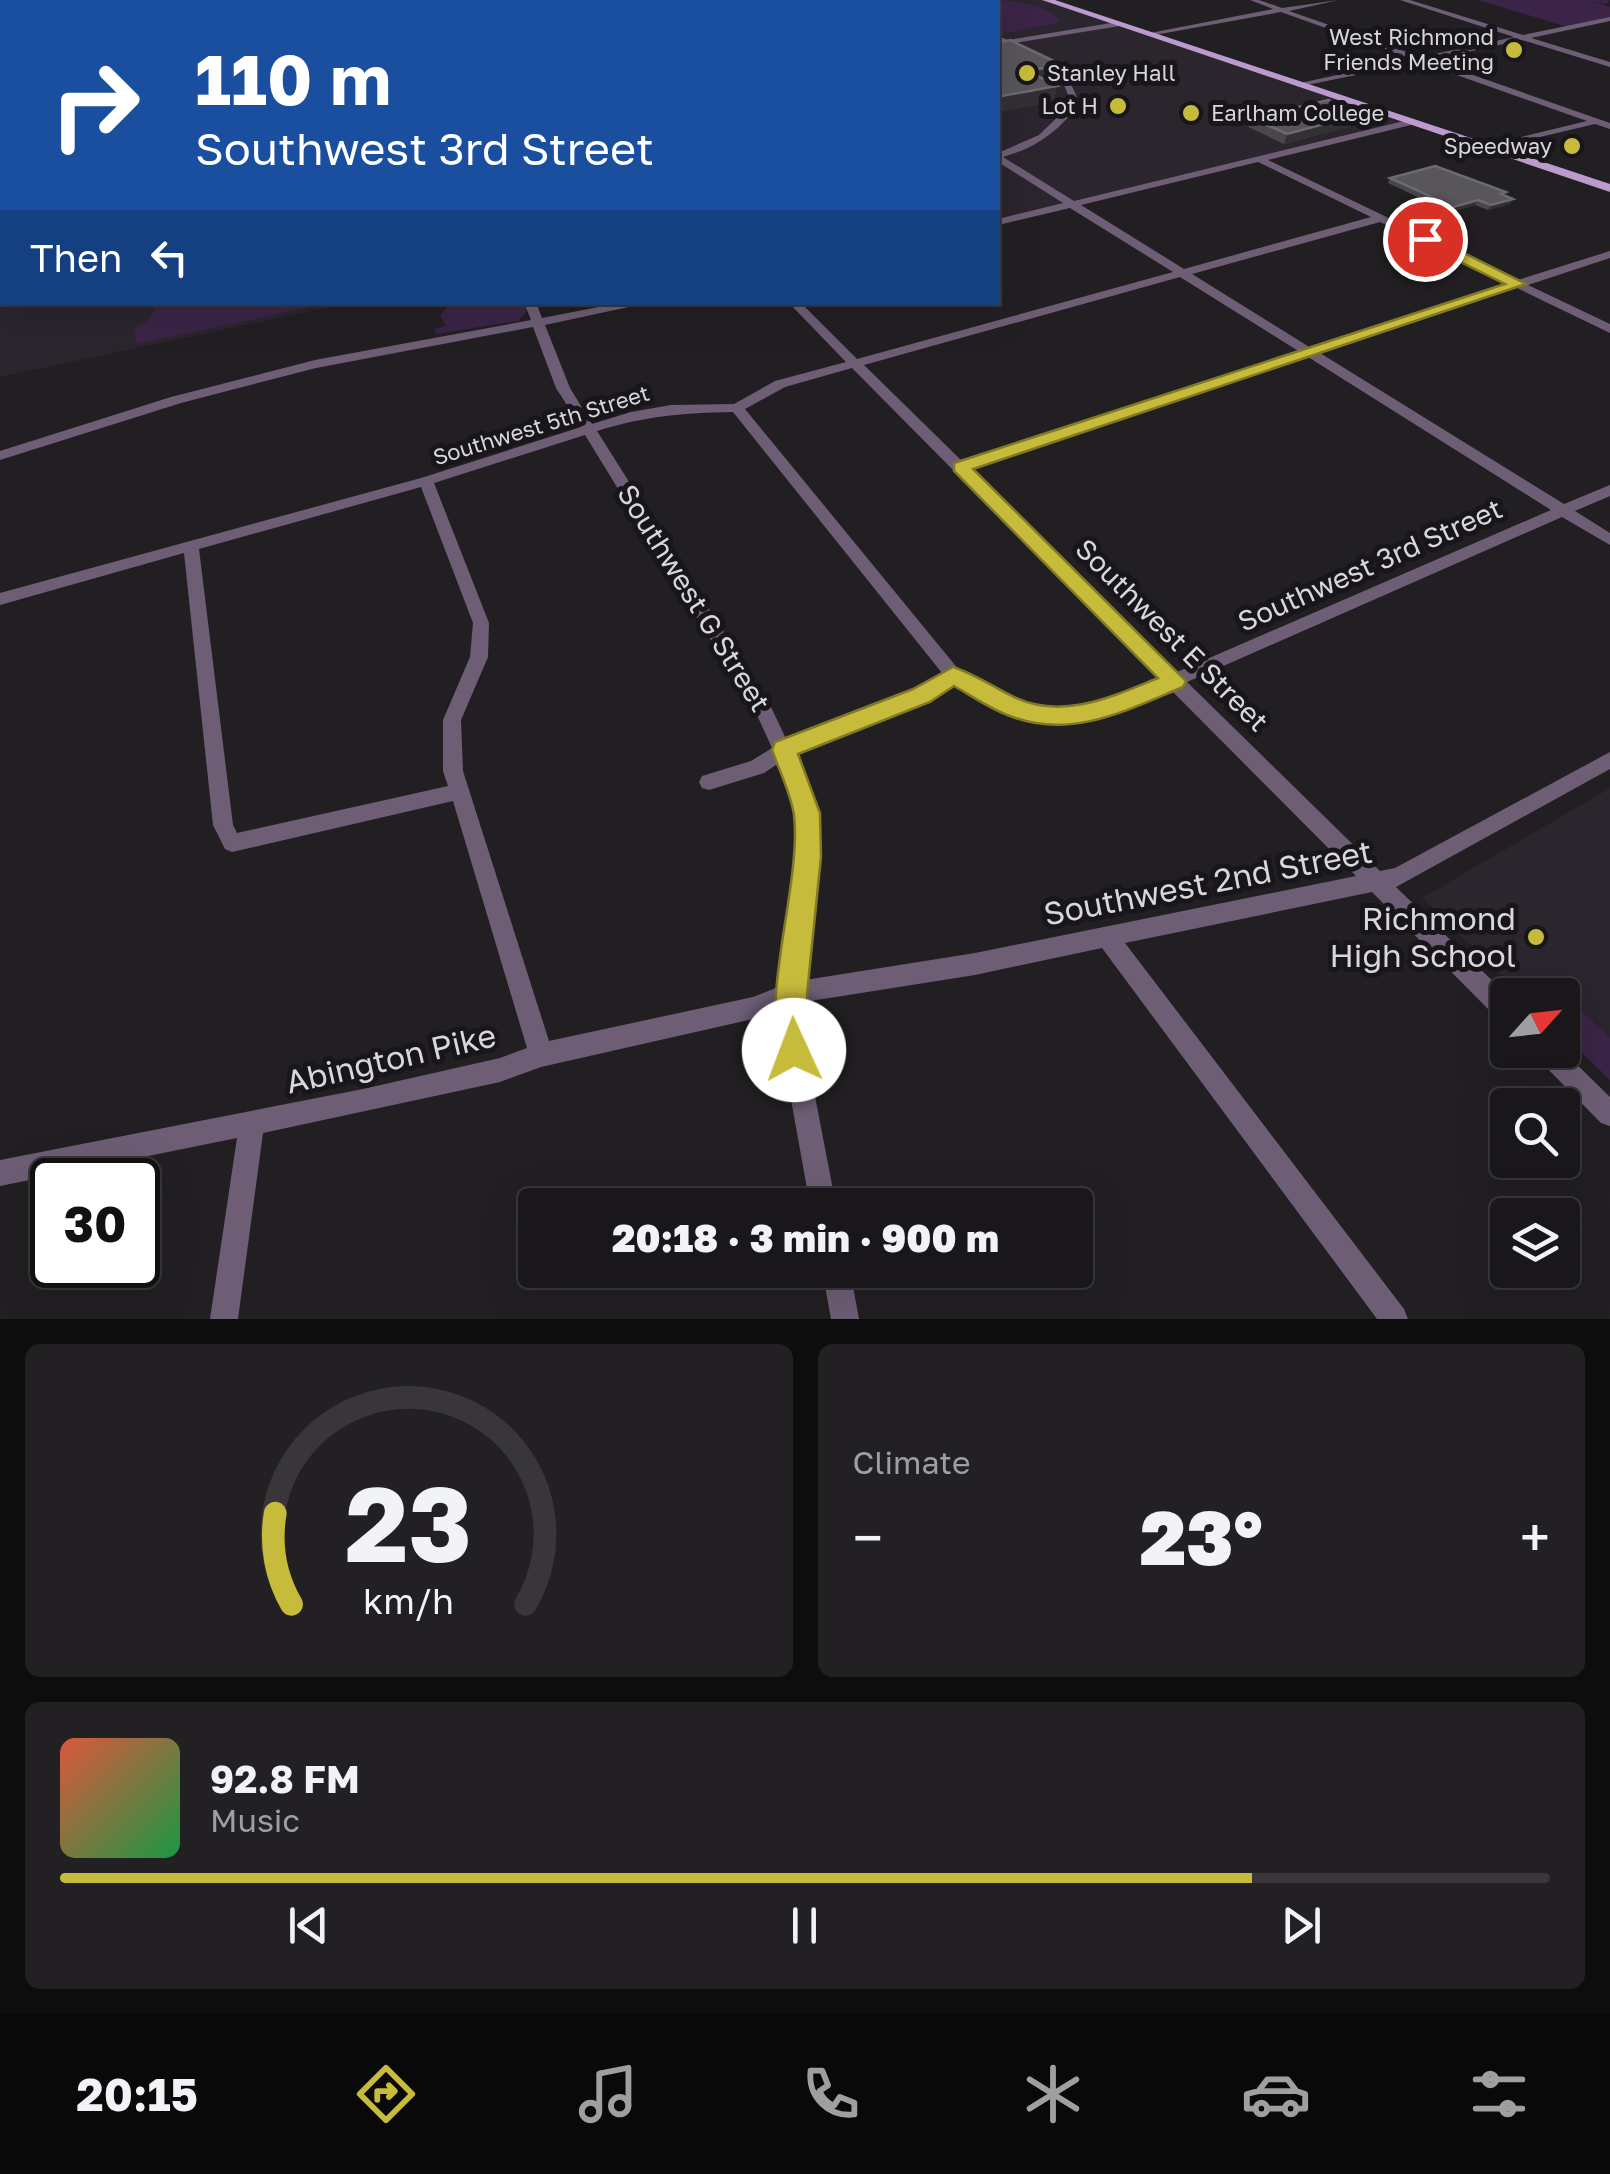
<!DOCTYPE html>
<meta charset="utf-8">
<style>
:root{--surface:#1a171a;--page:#232023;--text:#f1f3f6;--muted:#9f9fa2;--line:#383639;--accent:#c7bb3b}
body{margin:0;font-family:"Golos Text",sans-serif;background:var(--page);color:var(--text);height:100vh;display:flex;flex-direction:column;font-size:38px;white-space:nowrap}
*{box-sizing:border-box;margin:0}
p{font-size:32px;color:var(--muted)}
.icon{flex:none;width:55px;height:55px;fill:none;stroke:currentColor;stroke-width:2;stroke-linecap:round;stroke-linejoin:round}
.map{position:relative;height:1319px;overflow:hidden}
.panel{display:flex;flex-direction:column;gap:25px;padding:25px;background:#0e0d0e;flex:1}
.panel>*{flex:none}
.guide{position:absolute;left:0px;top:0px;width:1000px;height:305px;box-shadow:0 10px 40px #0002,0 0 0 2px var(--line);background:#1a4fa0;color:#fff;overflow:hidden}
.needle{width:65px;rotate:63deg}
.tools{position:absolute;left:1490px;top:978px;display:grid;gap:20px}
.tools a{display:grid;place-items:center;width:90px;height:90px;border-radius:10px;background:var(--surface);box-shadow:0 10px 40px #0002,0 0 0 2px var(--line);font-size:50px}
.speed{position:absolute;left:30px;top:1158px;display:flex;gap:20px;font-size:50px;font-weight:700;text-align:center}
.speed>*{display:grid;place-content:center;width:130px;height:130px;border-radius:50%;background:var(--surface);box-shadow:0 10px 40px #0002,0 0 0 2px var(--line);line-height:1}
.speed .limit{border:5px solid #111;border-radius:15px;background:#fff;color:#111}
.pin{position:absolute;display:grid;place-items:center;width:85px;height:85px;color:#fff;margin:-42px;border:5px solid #fff;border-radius:50%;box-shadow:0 2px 10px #0007}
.me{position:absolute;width:110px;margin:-55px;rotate:358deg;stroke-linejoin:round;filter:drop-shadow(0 0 8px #0008)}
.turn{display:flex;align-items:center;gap:35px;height:210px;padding:0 30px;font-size:45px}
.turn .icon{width:130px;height:130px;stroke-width:2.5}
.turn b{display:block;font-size:70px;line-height:85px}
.then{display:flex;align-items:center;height:95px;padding:0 30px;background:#0003;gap:20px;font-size:38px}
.big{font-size:75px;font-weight:800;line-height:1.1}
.panel .widget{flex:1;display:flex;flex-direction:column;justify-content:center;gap:15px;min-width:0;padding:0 35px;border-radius:15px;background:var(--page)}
.panel .dial{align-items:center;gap:0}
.dial svg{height:260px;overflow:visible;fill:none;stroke:var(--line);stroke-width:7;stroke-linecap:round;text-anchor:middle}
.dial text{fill:var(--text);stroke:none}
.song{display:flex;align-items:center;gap:30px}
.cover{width:120px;height:120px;border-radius:15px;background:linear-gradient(135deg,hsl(10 70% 55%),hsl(140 70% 35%))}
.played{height:10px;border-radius:5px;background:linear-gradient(90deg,var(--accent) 80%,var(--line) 80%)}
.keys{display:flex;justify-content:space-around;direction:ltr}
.heat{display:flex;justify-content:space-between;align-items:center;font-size:55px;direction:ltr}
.panel .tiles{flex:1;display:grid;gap:25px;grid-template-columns:1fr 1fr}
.widget:last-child{grid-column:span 2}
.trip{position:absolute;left:518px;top:1188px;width:575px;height:100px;border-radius:10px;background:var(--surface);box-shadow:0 10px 40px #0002,0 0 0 2px var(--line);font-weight:800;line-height:100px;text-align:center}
.menu{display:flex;height:160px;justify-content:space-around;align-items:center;background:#0a090a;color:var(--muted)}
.menu .icon{width:70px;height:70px}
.menu .current{color:var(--accent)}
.menu b{font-size:45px;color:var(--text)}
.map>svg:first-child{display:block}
.built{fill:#2b252e}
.green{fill:#3b2447}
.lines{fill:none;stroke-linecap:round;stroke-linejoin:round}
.stream{stroke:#5b396c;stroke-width:2.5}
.minor{fill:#6d5e75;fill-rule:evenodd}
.major{fill:#bb9bcc;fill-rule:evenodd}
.wall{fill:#49474b}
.shaded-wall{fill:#333034}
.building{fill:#58565a;stroke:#6c6a6e;stroke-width:2.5}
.route{fill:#c7bb3b;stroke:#817a26;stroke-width:2.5}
.poi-dot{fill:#c7bb3b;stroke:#18161a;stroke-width:4}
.labels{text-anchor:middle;stroke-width:10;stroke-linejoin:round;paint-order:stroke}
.far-poi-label{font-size:22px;fill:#d9d7da;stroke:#18161a;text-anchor:end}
.far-street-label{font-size:22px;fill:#d9d7da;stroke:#18161a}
.street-label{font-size:28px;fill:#d9d7da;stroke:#18161a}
.near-street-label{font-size:32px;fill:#d9d7da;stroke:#18161a}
.near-poi-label{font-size:32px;fill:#d9d7da;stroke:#18161a;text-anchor:end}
</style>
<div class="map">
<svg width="1610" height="1319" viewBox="0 0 1610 1319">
<rect width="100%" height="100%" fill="#221f23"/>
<path class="built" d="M770,0H1046L1412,122L998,222V2H753Z
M0,110L2,302L350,303L0,377Z
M1610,788V1080L1563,1034L1562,995H1522L1422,898Z"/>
<path class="green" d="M328,0H770L753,2Z
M977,0C1001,0 1048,1 1061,22L998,35V2H968Z
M1478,0H1610L1606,4L1594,2L1610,7V19L1571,28Z
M157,303V302L330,303L136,344L134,327C149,325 152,313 157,303Z
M451,303H525L527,311L518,321L436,334L434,329L446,326L440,315Z
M1568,998L1610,1038V1080L1563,1034V1001Z"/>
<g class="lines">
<path class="stream" d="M451,2L464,0"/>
<path class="minor" d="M1250,0H1259L1282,8L1339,0L1289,11L1421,57L1514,37L1400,0H1410L1523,35L1610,17V21L1531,38L1610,62V67L1522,40L1430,60L1610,123V129L1595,124L1484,150V146L1587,121L1420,62L1297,87L1300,83L1412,59L1281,12L1149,36L1145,34L1273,9Z
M1117,22L1120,26L1015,43C1048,57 1069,68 1079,104C1059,131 1036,148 1003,157L1074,201L1412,119L1415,124L1268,160L1518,280L1610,251V258L1528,285L1610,324V333L1517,288L1320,353L1564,504L1610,485V496L1575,511L1610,533V545L1562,517L1187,682L1380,871L1395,868L1610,752V769L1396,887L1508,996V1024L1500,1021L1372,892L1125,943L1404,1309L1408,1319H1377L1102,948L975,975L804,1002L806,1050L836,1205H810L782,1050L781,1008L753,1019L541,1067L500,1082L263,1133L238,1319H210L237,1138L0,1186V1160L363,1089L500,1058L527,1048L453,801L232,852L225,849L213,825L184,553L0,605V593L421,478L581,427L556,388L533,327L316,368L181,403L0,460V451L171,397L315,360L531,320L524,302H536L542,318L625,302H652L545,325L570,388L592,424L631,412L671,405L734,404L775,381L846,362L788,302H800L857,359L1173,272L1070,208L998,225V219L1063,203L998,162V153L1039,135L1071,104C1060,61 1033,57 998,41V36L1008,40ZM1258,162L1371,217L1184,269L1081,205ZM1380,222L1508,284L1311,348L1192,274ZM1180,277L1300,352L963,462L864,365ZM1308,357L1551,510L1177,672L970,469ZM852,368L1160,679L1105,703L1067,708L1047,707L1015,699L959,670L745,409L785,387ZM733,412L942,673L915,691L787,741L771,707L597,431C645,416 683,413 733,412ZM585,435L757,715L772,748L751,761L702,776L699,782L702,788L709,790L764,773L779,763L797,813V857L781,986L753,997L549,1041L463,771L461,720L488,657L489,623L434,483ZM421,487L473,623L470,657L443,720V771L448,786L237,833L233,825L199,549ZM953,684C1001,713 1056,734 1112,715C1132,708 1152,698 1171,690L1356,876L975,953L805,980C810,930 824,862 817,813C814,793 802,773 794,754L927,701Z
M1533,1050H1562L1610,1097V1126L1601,1123L1537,1058Z
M822,1270H850L859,1319H831Z"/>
<path class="major" d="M1042,0H1055L1610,184V192Z"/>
</g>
<path class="wall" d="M998,43L1055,78L1047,80L1057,86L1054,101L999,112L998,111Z
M1251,118L1359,124L1284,144L1248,127Z
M1390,178L1504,195L1513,199L1510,204L1488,210L1475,205L1436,217L1413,206L1415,201L1422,199L1388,183Z"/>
<path class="shaded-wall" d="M1058,63L1055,78L1047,80L1028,71Z
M1057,86L1054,101L999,112L1002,96Z
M1362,114L1359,124L1284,144L1287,134Z
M1513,199L1510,204L1488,210L1491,205Z
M1478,200L1475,205L1436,217L1439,211Z"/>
<path class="building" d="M1010,40L1058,63L1046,65L1049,67L1028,71L1057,86L1002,96L998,94V43Z
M1328,100L1362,114L1287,134L1251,118Z
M1435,166L1506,192L1501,194L1513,199L1491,205L1478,200L1439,211L1415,201L1430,196L1390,178Z"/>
<path class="route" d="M1420,236H1430L1526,284L973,469L1186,681L1183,687C1127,710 1071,740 1010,716C990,709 972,696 954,686L930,702L798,754L820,813L821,857L807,994L809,1050L804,1061L794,1066L783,1061C758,1002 802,884 794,815C791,794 779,770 772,750L775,742L913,689L953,667C975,674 995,688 1016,698C1064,720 1113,696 1158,678L954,471V463L1505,284L1420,242Z"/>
<g class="poi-dot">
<circle cx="1514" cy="50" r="10"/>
<circle cx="1027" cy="73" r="10"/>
<circle cx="1118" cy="106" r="10"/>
<circle cx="1191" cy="113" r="10"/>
<circle cx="1572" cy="146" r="10"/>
<circle cx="1536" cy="937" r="10"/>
</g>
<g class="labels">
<g class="far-poi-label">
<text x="1494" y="45">West Richmond<tspan x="1494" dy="25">Friends Meeting</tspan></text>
<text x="1047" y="81" text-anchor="start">Stanley Hall</text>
<text x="1098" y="114">Lot H</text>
<text x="1211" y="121" text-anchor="start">Earlham College</text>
<text x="1552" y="154">Speedway</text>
</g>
<g class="far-street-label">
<text transform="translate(541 425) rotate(-17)" y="8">Southwest 5th Street</text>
</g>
<g class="street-label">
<text transform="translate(1370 565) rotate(-24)" y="10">Southwest 3rd Street</text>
<text transform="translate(694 598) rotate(58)" y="10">Southwest G Street</text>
<text transform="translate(1172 635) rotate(45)" y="10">Southwest E Street</text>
</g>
<g class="near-street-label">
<text transform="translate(1208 883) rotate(-11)" y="11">Southwest 2nd Street</text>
<text transform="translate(391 1059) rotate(-13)" y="11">Abington Pike</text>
</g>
<g class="near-poi-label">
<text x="1516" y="930">Richmond<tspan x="1516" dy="37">High School</tspan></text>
</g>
</g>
</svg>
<div class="tools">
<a><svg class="needle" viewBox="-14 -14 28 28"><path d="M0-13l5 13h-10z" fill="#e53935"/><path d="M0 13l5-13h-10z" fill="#9f9fa2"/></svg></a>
<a><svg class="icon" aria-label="search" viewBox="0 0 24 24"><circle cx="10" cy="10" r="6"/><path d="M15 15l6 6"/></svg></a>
<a><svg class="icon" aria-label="layers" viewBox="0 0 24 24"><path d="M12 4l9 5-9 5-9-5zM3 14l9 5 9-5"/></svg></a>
</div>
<div class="speed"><div class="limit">30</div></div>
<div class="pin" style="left:1425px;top:239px;background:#d93025"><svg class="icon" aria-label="arrive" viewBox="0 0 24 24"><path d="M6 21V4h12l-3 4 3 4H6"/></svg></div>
<svg class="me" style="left:794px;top:1050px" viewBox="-20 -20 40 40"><circle r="19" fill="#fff"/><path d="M0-13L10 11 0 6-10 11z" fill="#c7bb3b"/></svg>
<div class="trip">20:18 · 3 min · 900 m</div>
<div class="guide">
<div class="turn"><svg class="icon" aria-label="right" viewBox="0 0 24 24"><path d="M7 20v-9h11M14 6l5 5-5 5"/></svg><div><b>110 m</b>Southwest 3rd Street</div></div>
<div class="then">Then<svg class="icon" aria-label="left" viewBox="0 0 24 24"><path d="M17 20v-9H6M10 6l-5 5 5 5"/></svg></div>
</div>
</div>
<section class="panel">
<div class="tiles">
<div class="widget dial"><svg viewBox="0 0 100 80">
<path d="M14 69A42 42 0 1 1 86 69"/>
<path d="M14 69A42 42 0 0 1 9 41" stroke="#c7bb3b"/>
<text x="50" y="56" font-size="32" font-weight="700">23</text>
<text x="50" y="72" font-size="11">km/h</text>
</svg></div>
<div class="widget"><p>Climate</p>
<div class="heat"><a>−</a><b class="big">23°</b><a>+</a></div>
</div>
<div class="widget">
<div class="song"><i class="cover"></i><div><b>92.8 FM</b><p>Music</p></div></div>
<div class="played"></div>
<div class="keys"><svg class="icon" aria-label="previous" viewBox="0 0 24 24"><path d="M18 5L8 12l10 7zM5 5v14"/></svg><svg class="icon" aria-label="pause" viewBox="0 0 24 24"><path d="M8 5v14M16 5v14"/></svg><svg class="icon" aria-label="next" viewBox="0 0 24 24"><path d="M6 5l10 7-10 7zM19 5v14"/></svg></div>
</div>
</div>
</section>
<nav class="menu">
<b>20:15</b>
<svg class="icon current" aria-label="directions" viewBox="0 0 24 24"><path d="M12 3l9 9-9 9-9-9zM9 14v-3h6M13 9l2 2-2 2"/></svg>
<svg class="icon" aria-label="music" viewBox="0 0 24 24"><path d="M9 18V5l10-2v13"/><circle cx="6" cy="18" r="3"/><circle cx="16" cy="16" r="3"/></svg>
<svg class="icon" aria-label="phone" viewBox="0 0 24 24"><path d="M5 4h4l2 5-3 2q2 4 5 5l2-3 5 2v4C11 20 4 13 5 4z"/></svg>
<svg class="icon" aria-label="climate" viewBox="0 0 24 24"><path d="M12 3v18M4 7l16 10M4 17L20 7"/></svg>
<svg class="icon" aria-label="car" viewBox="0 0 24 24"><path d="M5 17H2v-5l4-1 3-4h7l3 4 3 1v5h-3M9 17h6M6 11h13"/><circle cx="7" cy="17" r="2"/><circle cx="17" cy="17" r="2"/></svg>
<svg class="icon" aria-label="filters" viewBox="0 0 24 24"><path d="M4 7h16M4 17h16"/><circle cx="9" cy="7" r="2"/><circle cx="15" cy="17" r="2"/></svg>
</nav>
